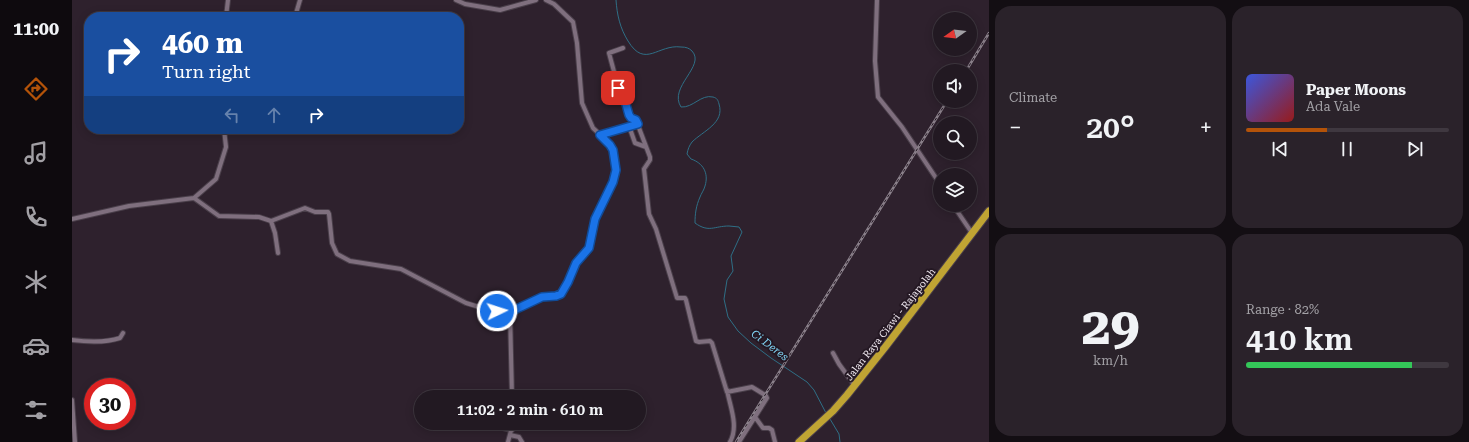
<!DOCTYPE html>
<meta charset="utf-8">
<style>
:root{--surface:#221922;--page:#2a222a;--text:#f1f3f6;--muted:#a2a0a5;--line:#3f3840;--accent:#b45309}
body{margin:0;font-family:"Roboto Serif",serif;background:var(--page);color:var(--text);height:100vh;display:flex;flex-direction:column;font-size:15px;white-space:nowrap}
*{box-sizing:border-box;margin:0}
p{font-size:13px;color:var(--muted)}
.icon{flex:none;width:22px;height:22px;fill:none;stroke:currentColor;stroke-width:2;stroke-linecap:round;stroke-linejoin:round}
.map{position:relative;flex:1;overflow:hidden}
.sheet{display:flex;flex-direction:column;gap:6px;padding:6px;background:#130e13;width:480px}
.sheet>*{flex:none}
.banner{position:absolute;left:12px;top:12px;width:380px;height:122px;border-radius:16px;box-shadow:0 2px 10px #0003,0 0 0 1px var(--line);background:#1a4fa0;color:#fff;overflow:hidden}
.needle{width:26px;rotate:256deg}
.fabs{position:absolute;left:861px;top:12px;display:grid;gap:8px}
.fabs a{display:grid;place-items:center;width:44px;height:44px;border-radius:50%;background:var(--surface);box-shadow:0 2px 10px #0003,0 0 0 1px var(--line);font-size:20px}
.speed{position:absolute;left:12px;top:378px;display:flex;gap:8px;font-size:20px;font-weight:700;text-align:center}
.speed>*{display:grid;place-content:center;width:52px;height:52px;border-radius:50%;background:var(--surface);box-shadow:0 2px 10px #0003,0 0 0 1px var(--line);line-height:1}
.speed .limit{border:6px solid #d22;background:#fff;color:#111}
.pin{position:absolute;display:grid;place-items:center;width:34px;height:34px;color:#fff;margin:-17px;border-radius:8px;box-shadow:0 2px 6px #0006}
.me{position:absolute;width:44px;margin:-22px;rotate:86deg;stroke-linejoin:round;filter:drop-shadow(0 0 3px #0008)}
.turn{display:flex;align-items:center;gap:14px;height:84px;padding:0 12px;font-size:18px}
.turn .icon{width:52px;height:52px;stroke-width:2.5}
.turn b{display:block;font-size:28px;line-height:34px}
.lanes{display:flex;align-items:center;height:38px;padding:0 12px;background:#0003;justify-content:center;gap:20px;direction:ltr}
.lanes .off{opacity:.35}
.big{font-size:30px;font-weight:600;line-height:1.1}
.sheet .widget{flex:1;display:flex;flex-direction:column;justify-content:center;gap:6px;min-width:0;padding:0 14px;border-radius:16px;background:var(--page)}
.sheet .dial{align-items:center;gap:0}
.dial b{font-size:52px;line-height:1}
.song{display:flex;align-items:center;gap:12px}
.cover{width:48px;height:48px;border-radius:6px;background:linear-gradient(135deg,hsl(230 70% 55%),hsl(0 70% 35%))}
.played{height:4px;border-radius:2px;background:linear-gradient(90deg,var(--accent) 40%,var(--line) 40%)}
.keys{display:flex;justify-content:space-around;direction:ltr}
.heat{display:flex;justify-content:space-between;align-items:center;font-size:22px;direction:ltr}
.charge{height:6px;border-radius:3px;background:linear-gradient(90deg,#34c759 82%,var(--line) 0)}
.sheet .tiles{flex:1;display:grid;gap:6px;grid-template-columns:repeat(2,1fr)}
.trip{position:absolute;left:342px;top:390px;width:232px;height:40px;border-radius:20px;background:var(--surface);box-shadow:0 2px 10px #0003,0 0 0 1px var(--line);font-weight:600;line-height:40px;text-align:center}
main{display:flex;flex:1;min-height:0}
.dock{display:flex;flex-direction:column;width:72px;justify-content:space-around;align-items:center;background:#0e0a0e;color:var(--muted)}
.dock .icon{width:28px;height:28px}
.dock .current{color:var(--accent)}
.dock b{font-size:18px;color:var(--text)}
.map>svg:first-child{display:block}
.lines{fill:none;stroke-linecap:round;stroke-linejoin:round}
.stream{stroke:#2e6f86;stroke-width:1}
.street-casing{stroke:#4a3f4a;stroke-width:6}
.highway-casing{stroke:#4a3f4a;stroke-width:9}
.street{stroke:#7f6f7e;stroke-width:4}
.highway{stroke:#c0a433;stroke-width:7}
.rail-casing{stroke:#8b818b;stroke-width:2.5}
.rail{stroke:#241823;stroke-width:1;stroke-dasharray:3;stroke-linecap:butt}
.route-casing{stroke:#114b97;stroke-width:10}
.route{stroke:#1a73e8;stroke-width:7}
.labels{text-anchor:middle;stroke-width:4;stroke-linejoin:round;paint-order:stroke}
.street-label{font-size:10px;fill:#f0e8f0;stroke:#241823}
.water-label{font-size:11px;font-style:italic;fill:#80d4f4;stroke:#241823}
</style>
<main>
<nav class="dock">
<b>11:00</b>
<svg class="icon current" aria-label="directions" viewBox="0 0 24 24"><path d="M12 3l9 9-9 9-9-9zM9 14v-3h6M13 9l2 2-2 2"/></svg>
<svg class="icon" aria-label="music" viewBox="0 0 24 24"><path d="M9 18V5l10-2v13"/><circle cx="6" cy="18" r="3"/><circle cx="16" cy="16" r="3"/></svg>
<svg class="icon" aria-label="phone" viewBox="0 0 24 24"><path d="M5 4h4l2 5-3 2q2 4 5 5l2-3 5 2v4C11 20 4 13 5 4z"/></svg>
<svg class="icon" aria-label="climate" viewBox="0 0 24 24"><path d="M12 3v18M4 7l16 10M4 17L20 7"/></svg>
<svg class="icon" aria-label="car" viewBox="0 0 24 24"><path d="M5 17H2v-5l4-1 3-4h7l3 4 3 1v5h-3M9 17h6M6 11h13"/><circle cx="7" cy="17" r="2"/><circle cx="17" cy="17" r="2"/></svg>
<svg class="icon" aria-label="filters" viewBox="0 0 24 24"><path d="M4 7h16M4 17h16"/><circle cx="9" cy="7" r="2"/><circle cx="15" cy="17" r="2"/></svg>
</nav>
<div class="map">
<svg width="917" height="442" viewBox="0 0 917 442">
<rect width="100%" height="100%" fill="#2e212d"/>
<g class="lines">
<path class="stream" d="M544,0C545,15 548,28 556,41C573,69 586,44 609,47C614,47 617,48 620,51C634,66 596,87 609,107C621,108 629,94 641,97C645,98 646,100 647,104C653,123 631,131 620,142C617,146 616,149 615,154L619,159C631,163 637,173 633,186C632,190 629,194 628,197C624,206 623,214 623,223C637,233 642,226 657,226C660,226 664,227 667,227L670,232L659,256L661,271L655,280L652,299L656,317L666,331L679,343L699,358L735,382L742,390L754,413
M758,419L767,434L768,442"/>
<g class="street-casing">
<path id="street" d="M384,0L393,4L428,10L464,0
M805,0L803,61L806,97L830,127L868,184
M154,17L156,0
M223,17L228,0
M551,48L537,53L548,94H551L557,115L559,118L564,120L578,157V160L572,169L577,214L584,229L605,298H613L614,300L624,341L627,342L638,341L640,343L655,392L680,387L693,395
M557,126L563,143L574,147
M528,135L566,124
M122,198L147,216L187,217L199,221L203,233L206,253
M881,205L900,233
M0,219L57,206L122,198L144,179L154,147L152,129
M199,221L233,208L243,212H256L257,214L260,243L265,254L278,261L329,269L394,303L417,310L438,312L471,297L486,296L489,294L496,282L504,263L517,248L523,219L541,182L544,169L541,150L535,141L521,128L510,103L505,43L501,22L482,4L474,0
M438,312L440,397
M0,340C16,342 33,343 48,338L51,333
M761,353L767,364L783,386
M655,390C658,407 667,426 658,442
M0,400L3,442
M683,417L691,428H697L700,430L703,442
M431,428L440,430
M438,435L447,437L450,442
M436,442L441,423
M667,442L695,398L694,396"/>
</g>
<g class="highway-casing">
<path id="highway" d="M727,442L761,411L775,395L814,346L917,211"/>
</g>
<use href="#street" class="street"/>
<use href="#highway" class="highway"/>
<g class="rail-casing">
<path id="rail" d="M894,71L917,33
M664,442L875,101"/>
</g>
<use href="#rail" class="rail"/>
</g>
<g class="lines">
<g class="route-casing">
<path id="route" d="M425,311L438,312L470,297L484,296L489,294L496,282L504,263L517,248L523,219L541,182L544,170L541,150L538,145L528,135L566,124L564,120L559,118L557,115L551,94H548L546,88"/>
</g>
<use href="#route" class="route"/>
</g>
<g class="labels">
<g class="street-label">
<text transform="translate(818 324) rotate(-52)" y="4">Jalan Raya Ciawi - Rajapolah</text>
</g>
<g class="water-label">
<text transform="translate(698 345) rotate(37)" y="4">Ci Deres</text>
</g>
</g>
</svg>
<div class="fabs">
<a><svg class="needle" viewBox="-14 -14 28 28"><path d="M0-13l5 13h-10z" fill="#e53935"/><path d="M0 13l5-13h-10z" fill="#a2a0a5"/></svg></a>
<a><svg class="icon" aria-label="sound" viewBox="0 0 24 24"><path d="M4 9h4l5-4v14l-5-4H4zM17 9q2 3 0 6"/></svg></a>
<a><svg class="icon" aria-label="search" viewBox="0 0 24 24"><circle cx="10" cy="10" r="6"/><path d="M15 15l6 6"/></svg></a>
<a><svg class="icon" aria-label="layers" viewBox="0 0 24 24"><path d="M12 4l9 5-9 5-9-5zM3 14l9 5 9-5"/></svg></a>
</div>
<div class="speed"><div class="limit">30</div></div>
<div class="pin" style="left:546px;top:88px;background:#d93025"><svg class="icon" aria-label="arrive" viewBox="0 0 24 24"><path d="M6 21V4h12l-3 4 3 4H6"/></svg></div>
<svg class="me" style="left:425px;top:311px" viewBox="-20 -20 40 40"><circle r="17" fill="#1a73e8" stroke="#fff" stroke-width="3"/><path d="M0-11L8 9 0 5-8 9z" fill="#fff"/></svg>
<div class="trip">11:02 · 2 min · 610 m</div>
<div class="banner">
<div class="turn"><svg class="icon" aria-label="right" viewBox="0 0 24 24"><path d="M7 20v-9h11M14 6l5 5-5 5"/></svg><div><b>460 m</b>Turn right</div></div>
<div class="lanes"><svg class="icon off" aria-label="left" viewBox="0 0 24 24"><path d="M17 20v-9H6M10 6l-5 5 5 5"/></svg><svg class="icon off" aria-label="ahead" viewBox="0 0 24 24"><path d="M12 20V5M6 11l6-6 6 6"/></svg><svg class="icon" aria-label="right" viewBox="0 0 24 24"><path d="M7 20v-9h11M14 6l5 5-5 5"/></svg></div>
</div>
</div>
<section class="sheet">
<div class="tiles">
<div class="widget"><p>Climate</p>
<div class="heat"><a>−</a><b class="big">20°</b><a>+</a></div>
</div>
<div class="widget">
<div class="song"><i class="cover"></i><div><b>Paper Moons</b><p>Ada Vale</p></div></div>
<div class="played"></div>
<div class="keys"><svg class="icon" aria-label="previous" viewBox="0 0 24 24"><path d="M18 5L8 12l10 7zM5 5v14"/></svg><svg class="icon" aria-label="pause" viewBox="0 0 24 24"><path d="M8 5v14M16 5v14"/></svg><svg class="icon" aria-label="next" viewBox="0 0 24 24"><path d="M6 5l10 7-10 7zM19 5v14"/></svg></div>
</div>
<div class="widget dial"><b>29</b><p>km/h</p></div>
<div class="widget"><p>Range · 82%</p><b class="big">410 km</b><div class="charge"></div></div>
</div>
</section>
</main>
